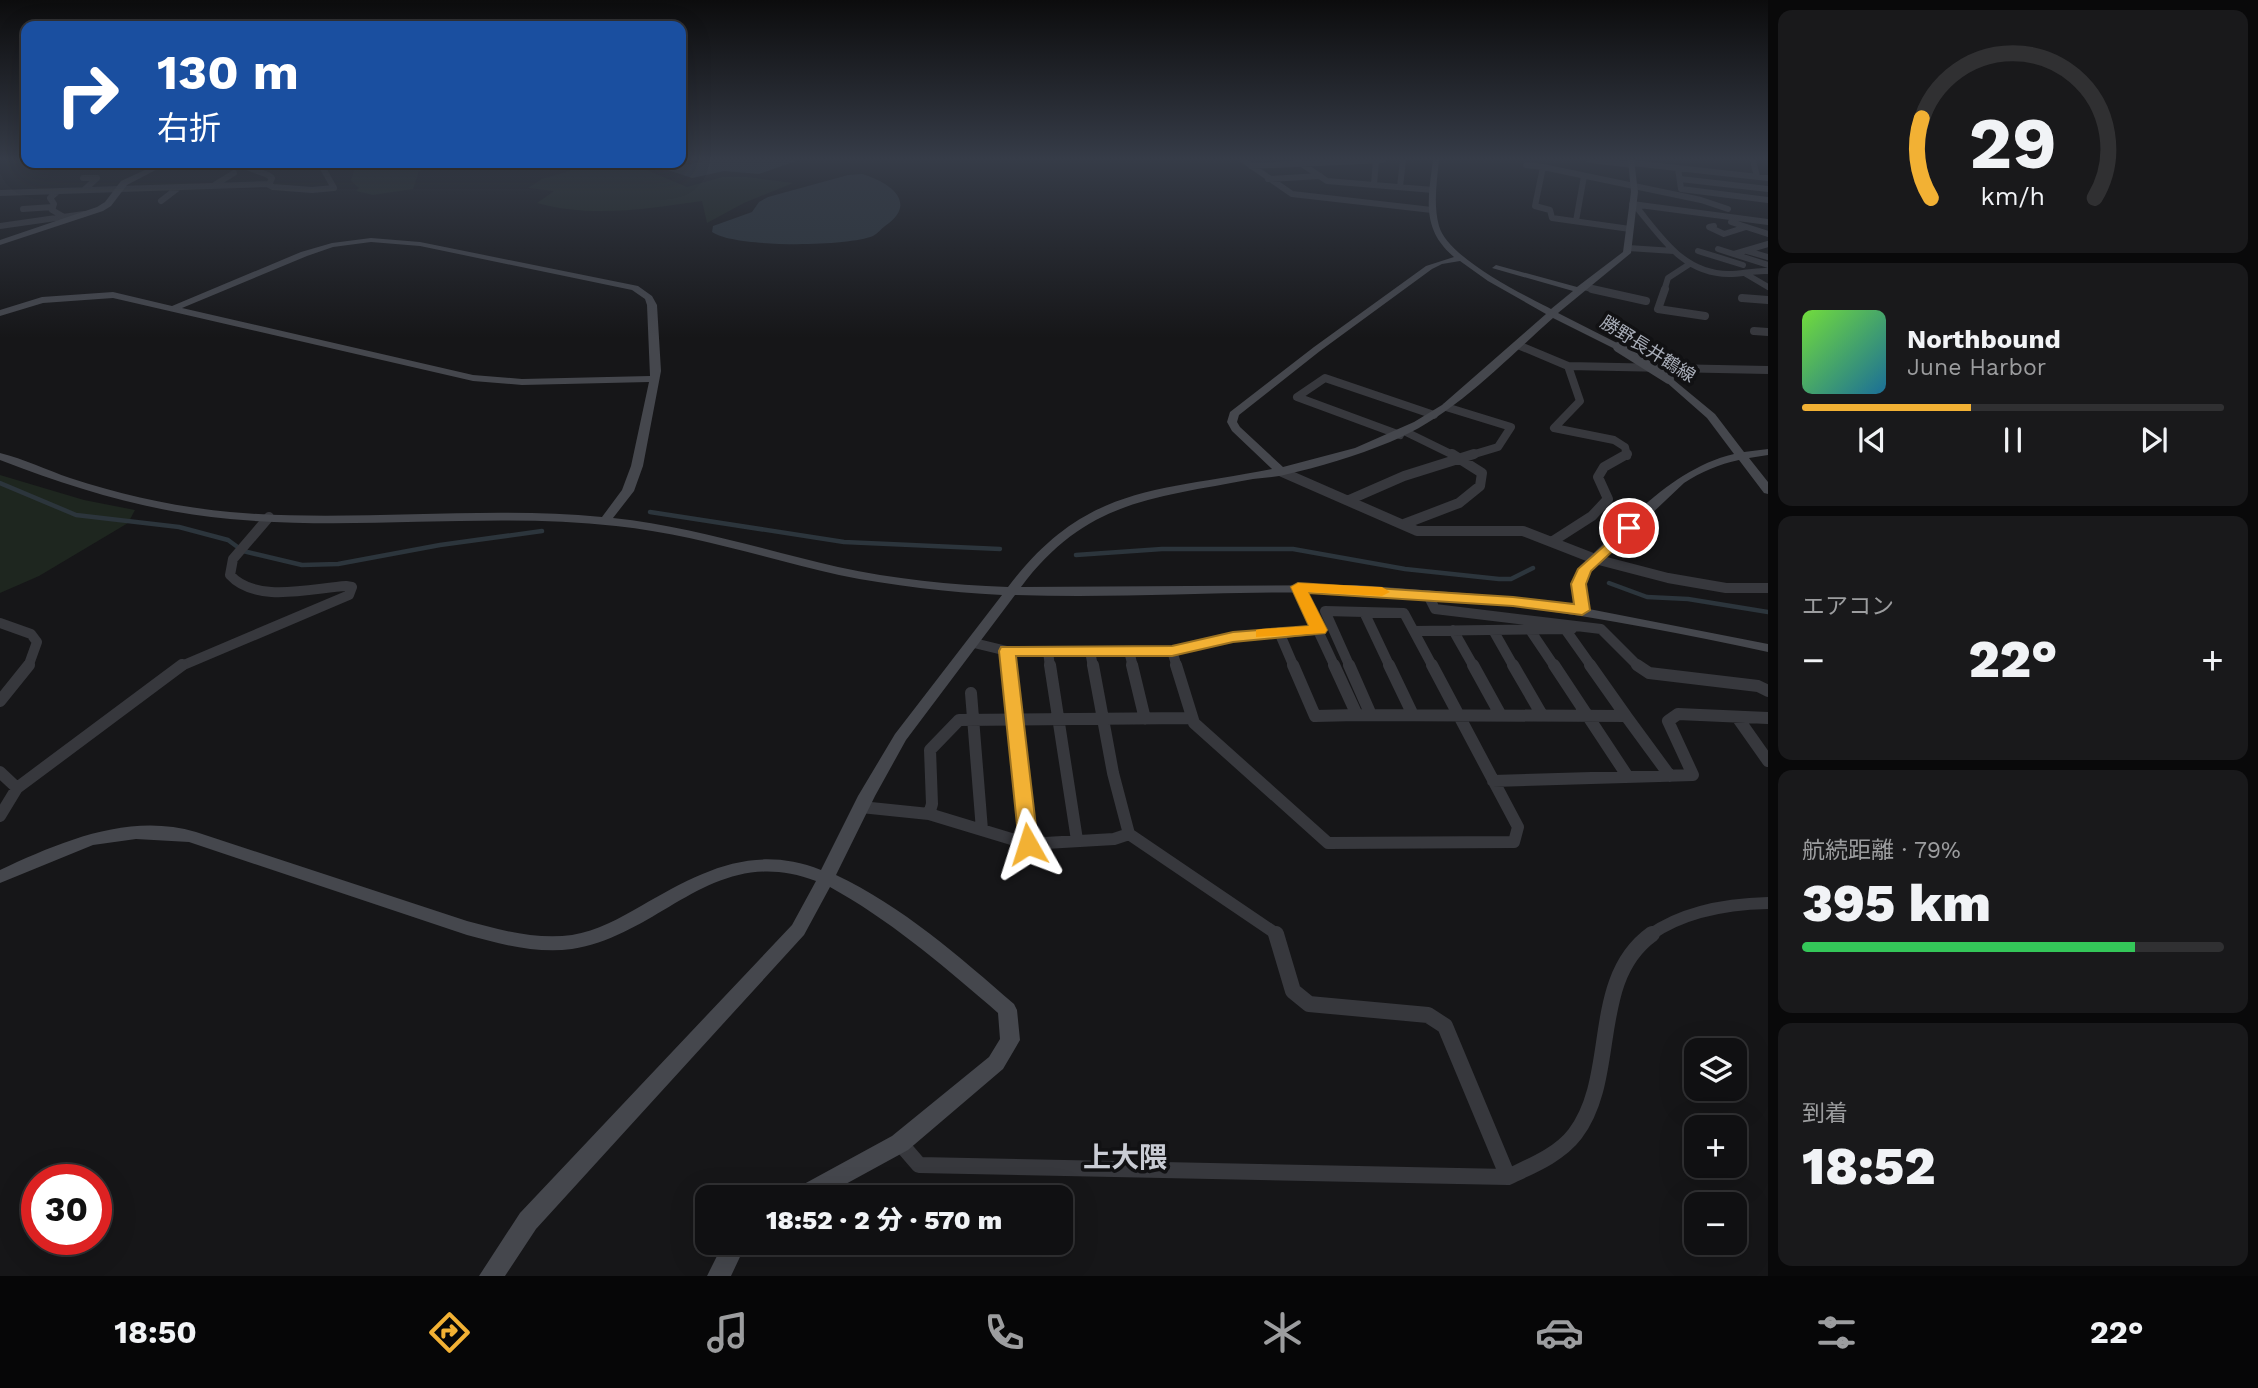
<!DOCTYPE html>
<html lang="ja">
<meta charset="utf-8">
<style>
:root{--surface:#101012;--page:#19191b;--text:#f1f3f6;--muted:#9c9d9f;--line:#303032;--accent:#f2b134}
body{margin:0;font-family:"Work Sans","Noto Sans JP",sans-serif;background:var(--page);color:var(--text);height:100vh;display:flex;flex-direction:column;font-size:26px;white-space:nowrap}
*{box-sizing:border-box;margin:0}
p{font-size:23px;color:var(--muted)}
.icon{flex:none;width:38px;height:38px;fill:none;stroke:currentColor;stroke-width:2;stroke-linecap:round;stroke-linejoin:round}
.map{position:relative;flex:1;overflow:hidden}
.details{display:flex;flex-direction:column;gap:10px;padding:10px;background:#09090a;width:490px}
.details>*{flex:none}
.banner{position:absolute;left:21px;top:21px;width:665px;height:147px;border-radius:14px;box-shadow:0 7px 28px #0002,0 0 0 2px var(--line);background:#1a4fa0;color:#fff;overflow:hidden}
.controls{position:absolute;left:1684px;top:1038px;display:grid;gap:14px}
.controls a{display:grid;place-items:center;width:63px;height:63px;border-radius:14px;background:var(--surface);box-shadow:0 7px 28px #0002,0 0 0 2px var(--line);font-size:35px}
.speed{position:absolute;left:21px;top:1164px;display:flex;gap:14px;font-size:35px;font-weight:700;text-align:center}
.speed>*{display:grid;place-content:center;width:91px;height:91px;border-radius:50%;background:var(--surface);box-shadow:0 7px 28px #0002,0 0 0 2px var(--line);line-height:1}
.speed .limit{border:10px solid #d22;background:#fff;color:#111}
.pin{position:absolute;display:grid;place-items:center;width:60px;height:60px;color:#fff;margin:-30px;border:4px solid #fff;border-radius:50%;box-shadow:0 2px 7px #0007}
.me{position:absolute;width:77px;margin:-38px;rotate:354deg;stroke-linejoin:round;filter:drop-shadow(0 0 5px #0008)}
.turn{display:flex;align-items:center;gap:24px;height:147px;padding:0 21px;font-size:32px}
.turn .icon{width:91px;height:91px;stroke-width:2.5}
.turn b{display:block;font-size:49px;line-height:60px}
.big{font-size:52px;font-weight:800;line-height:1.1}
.details .widget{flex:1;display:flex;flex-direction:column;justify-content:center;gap:10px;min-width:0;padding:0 24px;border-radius:14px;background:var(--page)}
.details .dial{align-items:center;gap:0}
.dial svg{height:182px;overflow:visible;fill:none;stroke:var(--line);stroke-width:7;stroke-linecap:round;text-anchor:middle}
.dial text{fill:var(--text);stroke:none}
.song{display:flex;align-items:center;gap:21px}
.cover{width:84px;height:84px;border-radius:10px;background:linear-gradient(135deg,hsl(100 70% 55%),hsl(200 70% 35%))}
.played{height:7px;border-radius:4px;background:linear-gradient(90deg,var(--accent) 40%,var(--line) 40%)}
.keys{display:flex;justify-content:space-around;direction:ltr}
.heat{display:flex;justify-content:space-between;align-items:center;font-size:38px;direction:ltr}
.charge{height:10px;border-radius:5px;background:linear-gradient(90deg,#34c759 79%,var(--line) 0)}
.trip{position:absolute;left:695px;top:1185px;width:378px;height:70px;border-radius:14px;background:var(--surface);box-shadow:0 7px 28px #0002,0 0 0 2px var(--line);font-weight:800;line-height:70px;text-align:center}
.dock{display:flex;height:112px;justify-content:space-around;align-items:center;background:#060607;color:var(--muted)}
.dock .icon{width:49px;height:49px}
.dock .selected{color:var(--accent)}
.dock b{font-size:32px;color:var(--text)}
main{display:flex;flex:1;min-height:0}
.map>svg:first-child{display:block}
.green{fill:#1e261f}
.water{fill:#2c353c}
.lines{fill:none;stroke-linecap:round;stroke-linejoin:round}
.stream{stroke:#2c353c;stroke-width:4.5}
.street-far4{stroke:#37383d;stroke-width:6}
.street-far3{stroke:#37383d;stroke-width:8}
.street-far2{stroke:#37383d;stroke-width:10}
.street-far1{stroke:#37383d;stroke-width:12}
.street{stroke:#37383d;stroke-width:16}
.secondary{fill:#45474d;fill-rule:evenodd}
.secondary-bridge{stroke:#45474d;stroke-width:10}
.route{fill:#f2b134;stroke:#9d7322;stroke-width:2}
.slow{fill:#f59e0b}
.labels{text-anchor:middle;stroke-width:7;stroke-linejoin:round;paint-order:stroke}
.far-street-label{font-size:18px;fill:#a8adb8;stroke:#111113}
.near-quarter-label{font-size:28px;font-weight:bold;fill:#c9ccd4;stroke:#111113}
</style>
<main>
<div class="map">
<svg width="1768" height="1276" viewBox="0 0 1768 1276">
<rect width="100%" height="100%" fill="#161618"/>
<path class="green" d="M356,163H464L419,171L413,189L373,195L356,191L359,188L351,181Z
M596,163H657L642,168L687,187L722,177H747L793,183L744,203L707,223L702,201C648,209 590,218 537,203L554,191L528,188L542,179Z
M0,475L84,500L135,510L128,523L39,576L0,593Z"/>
<path class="water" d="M710,160H790L796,161L759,174L724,171L692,178L665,169Z
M862,174C890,182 919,203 885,226C881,229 877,234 873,236C846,247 735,248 712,232L713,226L752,212L759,202L768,197L848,175Z"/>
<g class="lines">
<path class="stream" d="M0,483L76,515L179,527L228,540L243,551L302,565L338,564L440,545L542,531
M650,512L844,542L1000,549
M1076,555L1162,549H1293L1405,569L1499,579H1511L1533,568
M1609,583L1647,597L1688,599L1768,612"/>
<path class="street-far4" d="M1243,160L1292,194L1432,210
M1296,160L1327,181L1433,190
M1590,160L1633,165
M1753,160L1757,177
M236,163L268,175L272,178L269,185L273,187L312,190L334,188L320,163
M1632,163L1768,178
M1526,165L1543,167
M1251,166L1383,160
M1678,168L1681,189L1768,200
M83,178H97L84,190
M1268,179L1320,176
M1680,179L1768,189
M216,184L234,173
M1374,185L1376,160
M1400,187L1403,160
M57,192L50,198L54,204L52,210L64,217
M0,193L269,184
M161,201L178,188
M1632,204L1768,222
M1632,207L1638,209C1663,240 1685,274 1729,274C1742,274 1755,270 1768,271
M23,209L53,207
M1576,221L1584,176
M1731,222L1768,234
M0,226L84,214
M1714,226L1709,227L1724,234L1746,227
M1630,229L1552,218L1550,210L1535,206L1543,167L1701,200L1728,209
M1628,248L1674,251
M1718,249L1768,265
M1698,251L1743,265
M1747,251L1768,257
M1734,254L1768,244
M1746,274L1768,287
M1584,287L1600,291
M1664,291L1668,278L1688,265"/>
<path class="street-far3" d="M1592,289L1646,301
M1665,289L1658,309L1705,316
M1742,298L1768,300
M1754,331L1768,332
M1518,345L1568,366L1768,370
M1568,366L1580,401L1554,428L1614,440L1625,447L1627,456
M1446,407L1511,427L1498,447L1468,456
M1406,432L1455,456
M1400,435L1297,397L1325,378L1434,415"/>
<path class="street-far2" d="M1282,472L1417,531H1523L1595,559L1668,578L1726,588H1768
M1349,500L1404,476L1474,454
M1404,524L1459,503L1480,486L1482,473L1452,454
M1553,541L1592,516L1608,499L1598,477L1604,467L1627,454
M1298,588L1335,667
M1428,595L1435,609L1601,629L1639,667
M1364,612L1390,667
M0,623L31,634L37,642L28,667
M1565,629L1592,667
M1453,630L1474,667
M1493,630L1514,667
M1530,630L1555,667
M1414,631L1572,629
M1279,632L1294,667
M974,643L1007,651H1172L1233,637L1319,630
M1007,651L1009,667
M1048,651L1050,667
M1090,651L1093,667
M1129,651L1133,667
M1172,651L1177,667
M179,667L349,595L352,587L346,586C312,588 256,604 230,575L233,559L269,517
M1350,667L1325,611L1404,613L1433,667"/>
<path class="street-far1" d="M1009,665L1028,844
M1050,665L1077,840
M1093,665L1113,773L1129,834L1278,935
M1132,665L1145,719
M1176,665L1194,723L1328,843L1514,842L1518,827L1432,665
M1293,665L1315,716L1357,715
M1334,665L1357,715L1626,716L1590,665
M1349,665L1371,715
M1389,665L1413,715
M1473,665L1500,714
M1513,665L1542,715
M1554,665L1628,777
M1637,665L1649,673L1758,686L1768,691
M971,693L982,830
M0,701L29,665
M1626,716L1670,776
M1737,717L1768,761
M0,772L17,788
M1493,781L1693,775L1668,721L1678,714L1768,718
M861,807L929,814L1028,844L1114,839L1129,834
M929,814L932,804L930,750L959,720L1191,718
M0,816L17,788L182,665
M1650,935C1684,911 1726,904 1768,903"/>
<path class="street" d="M1276,934L1293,991L1309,1004L1428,1015L1445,1026L1508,1177
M900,1143L919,1165L1508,1177C1531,1166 1559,1155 1575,1134C1619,1076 1588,980 1652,934"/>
<path class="secondary" d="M1433,160H1439C1437,181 1433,204 1439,226C1448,258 1522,294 1551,309L1573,291L1492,268L1496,265L1577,287L1623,252L1631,192L1628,160H1634L1638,192L1631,253L1558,313L1621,345V349H1615L1553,318C1502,363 1454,416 1390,442C1356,456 1319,467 1284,475C1275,477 1263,478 1253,479C1154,498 1086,500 1021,587L1357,585L1475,594L1575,607L1571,584L1580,566C1627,523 1671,469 1734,454L1707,418L1665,381L1664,379L1669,376L1715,414L1744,452L1768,449V455L1749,458L1768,482V494L1764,493L1739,460C1719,464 1701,472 1684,483L1591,571L1585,584L1589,609L1768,644V652C1632,623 1494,597 1354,593C1241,590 1128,599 1015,595L906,740L875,796L836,875C902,906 960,957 1014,1004L1017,1010L1020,1040L1003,1069L908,1150L822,1197H790L793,1190L892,1136L989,1057L1000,1039L998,1013L989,1005C939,962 888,919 830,887L804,935L536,1229L505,1276H479L520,1213L792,925L816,881C713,842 663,935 572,949C537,954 500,944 467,935L189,842L136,839L93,845L0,883V870C60,842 129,812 196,832L467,921C500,930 537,940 572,935C597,931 620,918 641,906C700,872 752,843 821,870L858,796L895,734L1002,595C947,592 893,586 839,575C765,558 692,534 616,526C489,512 359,531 230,519C150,512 75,489 0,460V453C24,459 47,470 70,478C122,495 176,507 230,512C354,523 478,505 602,517L622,490L631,466L649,382L522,385L473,381L113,298L43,303L0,316V310L42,297L113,292L172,306L301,252L332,243L371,238L420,242L638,286L652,296L657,305L661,371L643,466L634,491L613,518C690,526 764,550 838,567C894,579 950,585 1008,587C1086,484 1157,492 1272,469L1232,431L1227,422L1230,412L1314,347L1426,266L1454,257C1421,229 1428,199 1433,160ZM371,242L420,246L632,290L645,299L647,305L650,376L522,379L473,375L182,308L307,256L333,247ZM1460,261L1488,281L1546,314L1442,405L1414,422L1355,448L1283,467L1240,427L1237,422L1239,415L1320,351L1432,269L1442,264Z
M160,163H169L127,185L111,206L103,211L0,245V240L97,207L105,202L121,181Z
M724,1242H747L731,1276H707Z"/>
<path class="secondary-bridge" d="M1618,347L1669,379"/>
</g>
<linearGradient id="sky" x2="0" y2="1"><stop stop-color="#0c0c0d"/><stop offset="0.47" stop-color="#363c48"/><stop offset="1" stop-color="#363c48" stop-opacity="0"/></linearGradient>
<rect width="1768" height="338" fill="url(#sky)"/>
<path class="route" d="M1629,524L1634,525V531L1591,571L1586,584L1590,610L1582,615L1513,606L1308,593L1327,630L1325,633L1233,642L1172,656H1016L1038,844L1028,851L1019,844L999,651L1001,647L1172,646L1233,632L1309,626L1291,587L1298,583L1513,597L1574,604L1571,584L1578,569Z"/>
<path class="slow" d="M1298,583L1382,587L1390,592L1382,596L1308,592L1327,630L1325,633L1256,637V630L1261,629L1309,626L1291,587Z"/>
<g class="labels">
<g class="far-street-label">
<text transform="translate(1648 349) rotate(32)" y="6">勝野長井鶴線</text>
</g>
<g class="near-quarter-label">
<text x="1125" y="1167">上大隈</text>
</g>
</g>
</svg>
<div class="controls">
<a><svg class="icon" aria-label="layers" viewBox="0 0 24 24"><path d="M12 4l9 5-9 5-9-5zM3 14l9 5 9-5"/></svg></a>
<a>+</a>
<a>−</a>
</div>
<div class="speed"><div class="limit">30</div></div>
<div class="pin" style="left:1629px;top:528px;background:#d93025"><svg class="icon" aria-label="arrive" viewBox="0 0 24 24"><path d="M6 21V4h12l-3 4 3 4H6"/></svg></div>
<svg class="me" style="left:1028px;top:844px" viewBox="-20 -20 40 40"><path d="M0-17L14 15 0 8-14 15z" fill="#f2b134" stroke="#fff" stroke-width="4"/></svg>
<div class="trip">18:52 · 2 分 · 570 m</div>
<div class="banner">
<div class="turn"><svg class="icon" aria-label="right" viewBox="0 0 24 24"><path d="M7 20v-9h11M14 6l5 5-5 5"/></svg><div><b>130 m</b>右折</div></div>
</div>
</div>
<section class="details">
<div class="widget dial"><svg viewBox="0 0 100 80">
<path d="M14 69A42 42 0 1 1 86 69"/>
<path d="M14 69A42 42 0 0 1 10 34" stroke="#f2b134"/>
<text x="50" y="56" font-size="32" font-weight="700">29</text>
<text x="50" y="72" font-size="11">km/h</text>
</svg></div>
<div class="widget">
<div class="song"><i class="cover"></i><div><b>Northbound</b><p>June Harbor</p></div></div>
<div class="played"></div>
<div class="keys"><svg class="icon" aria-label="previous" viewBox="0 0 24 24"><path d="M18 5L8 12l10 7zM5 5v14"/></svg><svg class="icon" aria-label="pause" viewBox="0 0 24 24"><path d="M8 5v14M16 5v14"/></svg><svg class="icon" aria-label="next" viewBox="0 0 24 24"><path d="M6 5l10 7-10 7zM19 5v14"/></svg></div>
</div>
<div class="widget"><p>エアコン</p>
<div class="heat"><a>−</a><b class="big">22°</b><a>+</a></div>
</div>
<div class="widget"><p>航続距離 · 79%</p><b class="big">395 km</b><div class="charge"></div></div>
<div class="widget"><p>到着</p><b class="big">18:52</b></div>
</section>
</main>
<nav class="dock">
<b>18:50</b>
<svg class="icon selected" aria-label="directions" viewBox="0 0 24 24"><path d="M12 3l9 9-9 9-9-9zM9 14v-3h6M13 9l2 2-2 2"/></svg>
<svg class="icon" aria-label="music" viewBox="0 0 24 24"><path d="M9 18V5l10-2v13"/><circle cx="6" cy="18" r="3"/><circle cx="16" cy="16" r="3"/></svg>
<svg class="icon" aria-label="phone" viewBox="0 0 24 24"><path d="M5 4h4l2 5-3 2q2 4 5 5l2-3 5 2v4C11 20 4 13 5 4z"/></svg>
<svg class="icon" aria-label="climate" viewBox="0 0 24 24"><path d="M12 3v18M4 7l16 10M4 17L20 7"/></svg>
<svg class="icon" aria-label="car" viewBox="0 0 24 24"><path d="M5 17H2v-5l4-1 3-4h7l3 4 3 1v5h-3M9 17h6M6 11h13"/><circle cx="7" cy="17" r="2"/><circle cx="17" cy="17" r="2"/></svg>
<svg class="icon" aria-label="filters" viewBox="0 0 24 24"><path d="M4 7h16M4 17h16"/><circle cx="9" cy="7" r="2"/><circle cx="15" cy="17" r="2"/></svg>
<b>22°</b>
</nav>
